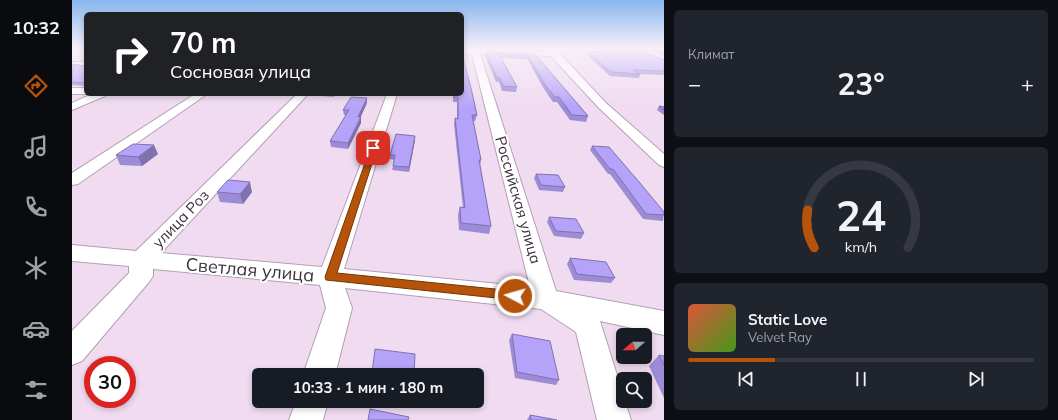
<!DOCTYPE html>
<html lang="ru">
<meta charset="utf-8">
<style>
:root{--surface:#171b24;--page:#20242c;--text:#f1f3f6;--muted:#9ea1a6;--line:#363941;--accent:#b45309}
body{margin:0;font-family:Mulish,sans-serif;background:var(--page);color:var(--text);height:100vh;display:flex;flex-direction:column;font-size:15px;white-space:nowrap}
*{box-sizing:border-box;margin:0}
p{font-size:13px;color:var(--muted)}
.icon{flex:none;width:22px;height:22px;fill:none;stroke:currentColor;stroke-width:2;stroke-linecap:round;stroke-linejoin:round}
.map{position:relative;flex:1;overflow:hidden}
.side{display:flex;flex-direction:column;gap:10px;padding:10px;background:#0d0f14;width:394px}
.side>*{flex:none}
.top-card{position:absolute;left:12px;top:12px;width:380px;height:84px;border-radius:6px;box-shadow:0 2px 6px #0003;background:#202124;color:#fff;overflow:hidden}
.needle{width:26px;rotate:250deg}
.controls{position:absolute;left:544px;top:328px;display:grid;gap:8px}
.controls a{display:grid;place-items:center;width:36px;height:36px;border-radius:6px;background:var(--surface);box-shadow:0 2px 6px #0003;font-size:20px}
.speed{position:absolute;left:12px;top:356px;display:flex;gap:8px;font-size:20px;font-weight:700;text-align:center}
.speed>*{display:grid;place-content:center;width:52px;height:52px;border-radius:50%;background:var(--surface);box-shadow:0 2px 6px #0003;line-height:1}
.speed .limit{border:6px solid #d22;background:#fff;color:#111}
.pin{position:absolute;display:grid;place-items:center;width:34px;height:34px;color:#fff;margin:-17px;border-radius:8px;box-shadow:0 2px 6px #0006}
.me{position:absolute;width:44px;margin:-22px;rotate:276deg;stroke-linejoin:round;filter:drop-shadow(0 0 3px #0008)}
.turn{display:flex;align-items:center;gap:14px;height:84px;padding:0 20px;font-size:18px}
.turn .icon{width:52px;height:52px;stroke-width:2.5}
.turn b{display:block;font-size:28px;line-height:34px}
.big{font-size:30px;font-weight:700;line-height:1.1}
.side .tile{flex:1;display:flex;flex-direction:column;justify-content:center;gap:6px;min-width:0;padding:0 14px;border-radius:6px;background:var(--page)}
.side .dial{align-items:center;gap:0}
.dial svg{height:104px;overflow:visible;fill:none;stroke:var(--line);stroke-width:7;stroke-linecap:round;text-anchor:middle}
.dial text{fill:var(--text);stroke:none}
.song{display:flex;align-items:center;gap:12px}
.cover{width:48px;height:48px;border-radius:6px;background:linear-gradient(135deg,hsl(10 70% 55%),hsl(100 70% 35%))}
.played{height:4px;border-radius:2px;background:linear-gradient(90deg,var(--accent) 25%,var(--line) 25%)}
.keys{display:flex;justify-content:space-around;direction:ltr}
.heat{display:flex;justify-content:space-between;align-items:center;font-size:22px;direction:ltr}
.trip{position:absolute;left:180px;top:368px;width:232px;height:40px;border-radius:6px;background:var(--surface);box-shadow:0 2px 6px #0003;font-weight:700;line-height:40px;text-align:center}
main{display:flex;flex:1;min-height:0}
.dock{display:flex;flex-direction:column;width:72px;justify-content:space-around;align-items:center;background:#090b0e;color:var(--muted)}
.dock .icon{width:28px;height:28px}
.dock .current{color:var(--accent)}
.dock b{font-size:18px;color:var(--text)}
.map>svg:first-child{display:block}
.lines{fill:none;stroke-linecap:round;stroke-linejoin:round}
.minor-casing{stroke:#b39fb4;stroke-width:2}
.minor{fill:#fff;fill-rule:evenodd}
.wall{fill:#9c8cd6}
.shaded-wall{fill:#7f72ae}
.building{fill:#b5a3f9;stroke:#7f72ae}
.route{fill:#b45309;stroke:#753606}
.labels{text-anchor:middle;stroke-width:4;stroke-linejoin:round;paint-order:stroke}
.street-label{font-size:15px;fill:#3b333c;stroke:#fff}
.near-street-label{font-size:18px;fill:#3b333c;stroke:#fff}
</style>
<main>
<nav class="dock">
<b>10:32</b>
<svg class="icon current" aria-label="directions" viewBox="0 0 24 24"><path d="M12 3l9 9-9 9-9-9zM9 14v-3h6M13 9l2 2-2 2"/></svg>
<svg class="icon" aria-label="music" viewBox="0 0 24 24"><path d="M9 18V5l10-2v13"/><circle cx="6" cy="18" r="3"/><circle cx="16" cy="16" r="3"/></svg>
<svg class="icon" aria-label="phone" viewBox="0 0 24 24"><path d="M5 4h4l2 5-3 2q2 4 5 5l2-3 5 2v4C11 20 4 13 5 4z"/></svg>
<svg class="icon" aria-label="climate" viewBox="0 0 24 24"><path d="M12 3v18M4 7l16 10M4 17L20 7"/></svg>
<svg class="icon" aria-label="car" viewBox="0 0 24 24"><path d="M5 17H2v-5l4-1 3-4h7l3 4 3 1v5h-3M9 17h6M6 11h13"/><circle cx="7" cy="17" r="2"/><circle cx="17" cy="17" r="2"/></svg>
<svg class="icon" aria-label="filters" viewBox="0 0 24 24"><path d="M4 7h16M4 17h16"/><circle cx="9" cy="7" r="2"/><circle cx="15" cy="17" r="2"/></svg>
</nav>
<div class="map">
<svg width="592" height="420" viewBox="0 0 592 420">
<rect width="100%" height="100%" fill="#f0dbf1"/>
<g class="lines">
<g class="minor-casing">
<path id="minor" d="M473,48H480L486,52L534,103L592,154V167L587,165L526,107L479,56L408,54L484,291L592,311V335L528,321L551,394V401H553L559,420H525L504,332L469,309L273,288L280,308L263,375H231L254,308L248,285L81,269V276L77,282L10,361L0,365V331L57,273V266L0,261V245L64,251L225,94H236L89,253L250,267L315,94H325L272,269L458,287L400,54L390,53V49L475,51Z
M498,48C510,48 569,46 576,51L572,53L501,50Z
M0,62H14V68L0,66Z
M0,88H14V94H0Z
M20,94H34L33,96L0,110V103Z
M123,94H135L6,184L0,185V173Z
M224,401H256L251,420H217Z"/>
</g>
<use href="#minor" class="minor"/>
</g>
<path class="wall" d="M424,48H454V49Z
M577,48H592V56L578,49Z
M534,50L592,60V75L567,74H568L567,78L538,76L515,55L516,52L533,53Z
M414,52L462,53L516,116L514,122L498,120L485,102H481L472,89L455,59L429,58L445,87L444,92L430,91L427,82H424L413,56Z
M14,59V86L0,85V64L14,66Z
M237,94H264L262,97L237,95Z
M381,94H390L405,115L403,121H401L409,160L408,166L419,226L417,234L387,230L386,215L388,207L391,208L382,124L383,118L385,119V102H381Z
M295,103L288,117H289V123L276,149L259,147L258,141L274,115H272L271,110Z
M587,106L592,107V115L585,110Z
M343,140L337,172L320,170L321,166L322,160L318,159V155Z
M520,146L592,212L591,221L571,219L538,174H536L518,150Z
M86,154L70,166L48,165L44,155Z
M464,174L493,187L491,192L467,190L462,178Z
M145,192H180L171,204L148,202Z
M477,217L512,233L509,239L482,236L475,222Z
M498,258L543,278L539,283L502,280L495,264Z
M440,334L487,380L484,385L443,378L437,340Z
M303,349L342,375H300Z
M587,355L592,356V398L577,366Z
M458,415L485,420H455Z"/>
<path class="shaded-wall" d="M295,98V103L286,123V117Z
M289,117V123L276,149V143Z
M343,136V140L337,172V167Z
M82,145L86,154L70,166L66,157Z
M178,182L180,192L171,204L168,194Z"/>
<path class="building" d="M583,48H592V53Z
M534,50L572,52L592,60V71L561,70L568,74L539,72L516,52L537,53Z
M414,52L462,53L516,116L500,115L487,97H483L473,85L456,55L427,54L445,87L431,86L428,78H425Z
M390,54L399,88L405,115H400L409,160H407L419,226L389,223L388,207L393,208L383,118L386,119V97H382V94H390Z
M14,59V83L0,82V64L14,66Z
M279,97L295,98L286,117H289L276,143L258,141L277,110H271Z
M587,106L592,107V110Z
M324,134L343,136L337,167L321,166L323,155H318Z
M61,144L82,145L66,157L44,155Z
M520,146L537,147L568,183L592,212V215L574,214L541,169H538Z
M464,174L486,175L493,187L469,185Z
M156,180L178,182L168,194L145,192Z
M477,217L504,219L512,233L484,231Z
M498,258L534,262L543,278L505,274Z
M440,334L478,341L487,380L445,372Z
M303,349L343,354L342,375H310L300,373Z
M587,355L592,356V365Z
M298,409L337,417L336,420H296Z
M458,415L485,420H459Z"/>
<linearGradient id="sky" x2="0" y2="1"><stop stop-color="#87b6ee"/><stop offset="0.45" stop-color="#f8eff9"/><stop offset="1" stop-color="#f8eff9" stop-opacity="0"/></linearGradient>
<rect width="592" height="107" fill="url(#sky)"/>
<path class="route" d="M299,146L305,148L265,273L443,291L447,292L449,296L447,299L443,300L254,280L253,277Z"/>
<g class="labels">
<g class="street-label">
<text transform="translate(446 200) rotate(74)" y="5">Российская улица</text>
<text transform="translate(109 219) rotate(-46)" y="5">улица Роз</text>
</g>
<g class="near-street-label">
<text transform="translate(178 270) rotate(5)" y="6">Светлая улица</text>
</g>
</g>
</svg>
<div class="controls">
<a><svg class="needle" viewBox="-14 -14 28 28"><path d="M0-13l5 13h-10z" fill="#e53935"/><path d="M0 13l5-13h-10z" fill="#9ea1a6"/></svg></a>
<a><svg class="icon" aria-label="search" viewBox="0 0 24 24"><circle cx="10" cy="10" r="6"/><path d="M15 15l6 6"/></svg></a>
</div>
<div class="speed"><div class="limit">30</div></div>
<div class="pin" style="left:301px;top:148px;background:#d93025"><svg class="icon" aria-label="arrive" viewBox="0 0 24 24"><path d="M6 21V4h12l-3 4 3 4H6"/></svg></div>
<svg class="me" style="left:443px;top:296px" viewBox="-20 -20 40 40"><circle r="17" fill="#b45309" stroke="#fff" stroke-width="3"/><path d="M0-11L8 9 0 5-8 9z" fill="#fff"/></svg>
<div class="trip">10:33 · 1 мин · 180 m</div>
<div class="top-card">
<div class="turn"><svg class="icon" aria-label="right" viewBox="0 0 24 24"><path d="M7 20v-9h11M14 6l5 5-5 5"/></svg><div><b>70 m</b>Сосновая улица</div></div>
</div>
</div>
<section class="side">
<div class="tile"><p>Климат</p>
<div class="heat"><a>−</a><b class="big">23°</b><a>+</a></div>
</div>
<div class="tile dial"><svg viewBox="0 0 100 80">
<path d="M14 69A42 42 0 1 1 86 69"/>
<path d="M14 69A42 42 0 0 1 9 40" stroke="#b45309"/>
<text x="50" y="56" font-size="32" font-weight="700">24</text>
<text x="50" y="72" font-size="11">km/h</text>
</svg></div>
<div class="tile">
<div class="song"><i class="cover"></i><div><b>Static Love</b><p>Velvet Ray</p></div></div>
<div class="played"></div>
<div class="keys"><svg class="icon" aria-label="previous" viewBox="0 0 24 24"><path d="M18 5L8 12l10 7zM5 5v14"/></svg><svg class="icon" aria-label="pause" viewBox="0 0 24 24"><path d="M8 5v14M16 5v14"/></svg><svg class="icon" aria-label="next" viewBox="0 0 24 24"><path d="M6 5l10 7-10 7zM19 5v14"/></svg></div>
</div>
</section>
</main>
